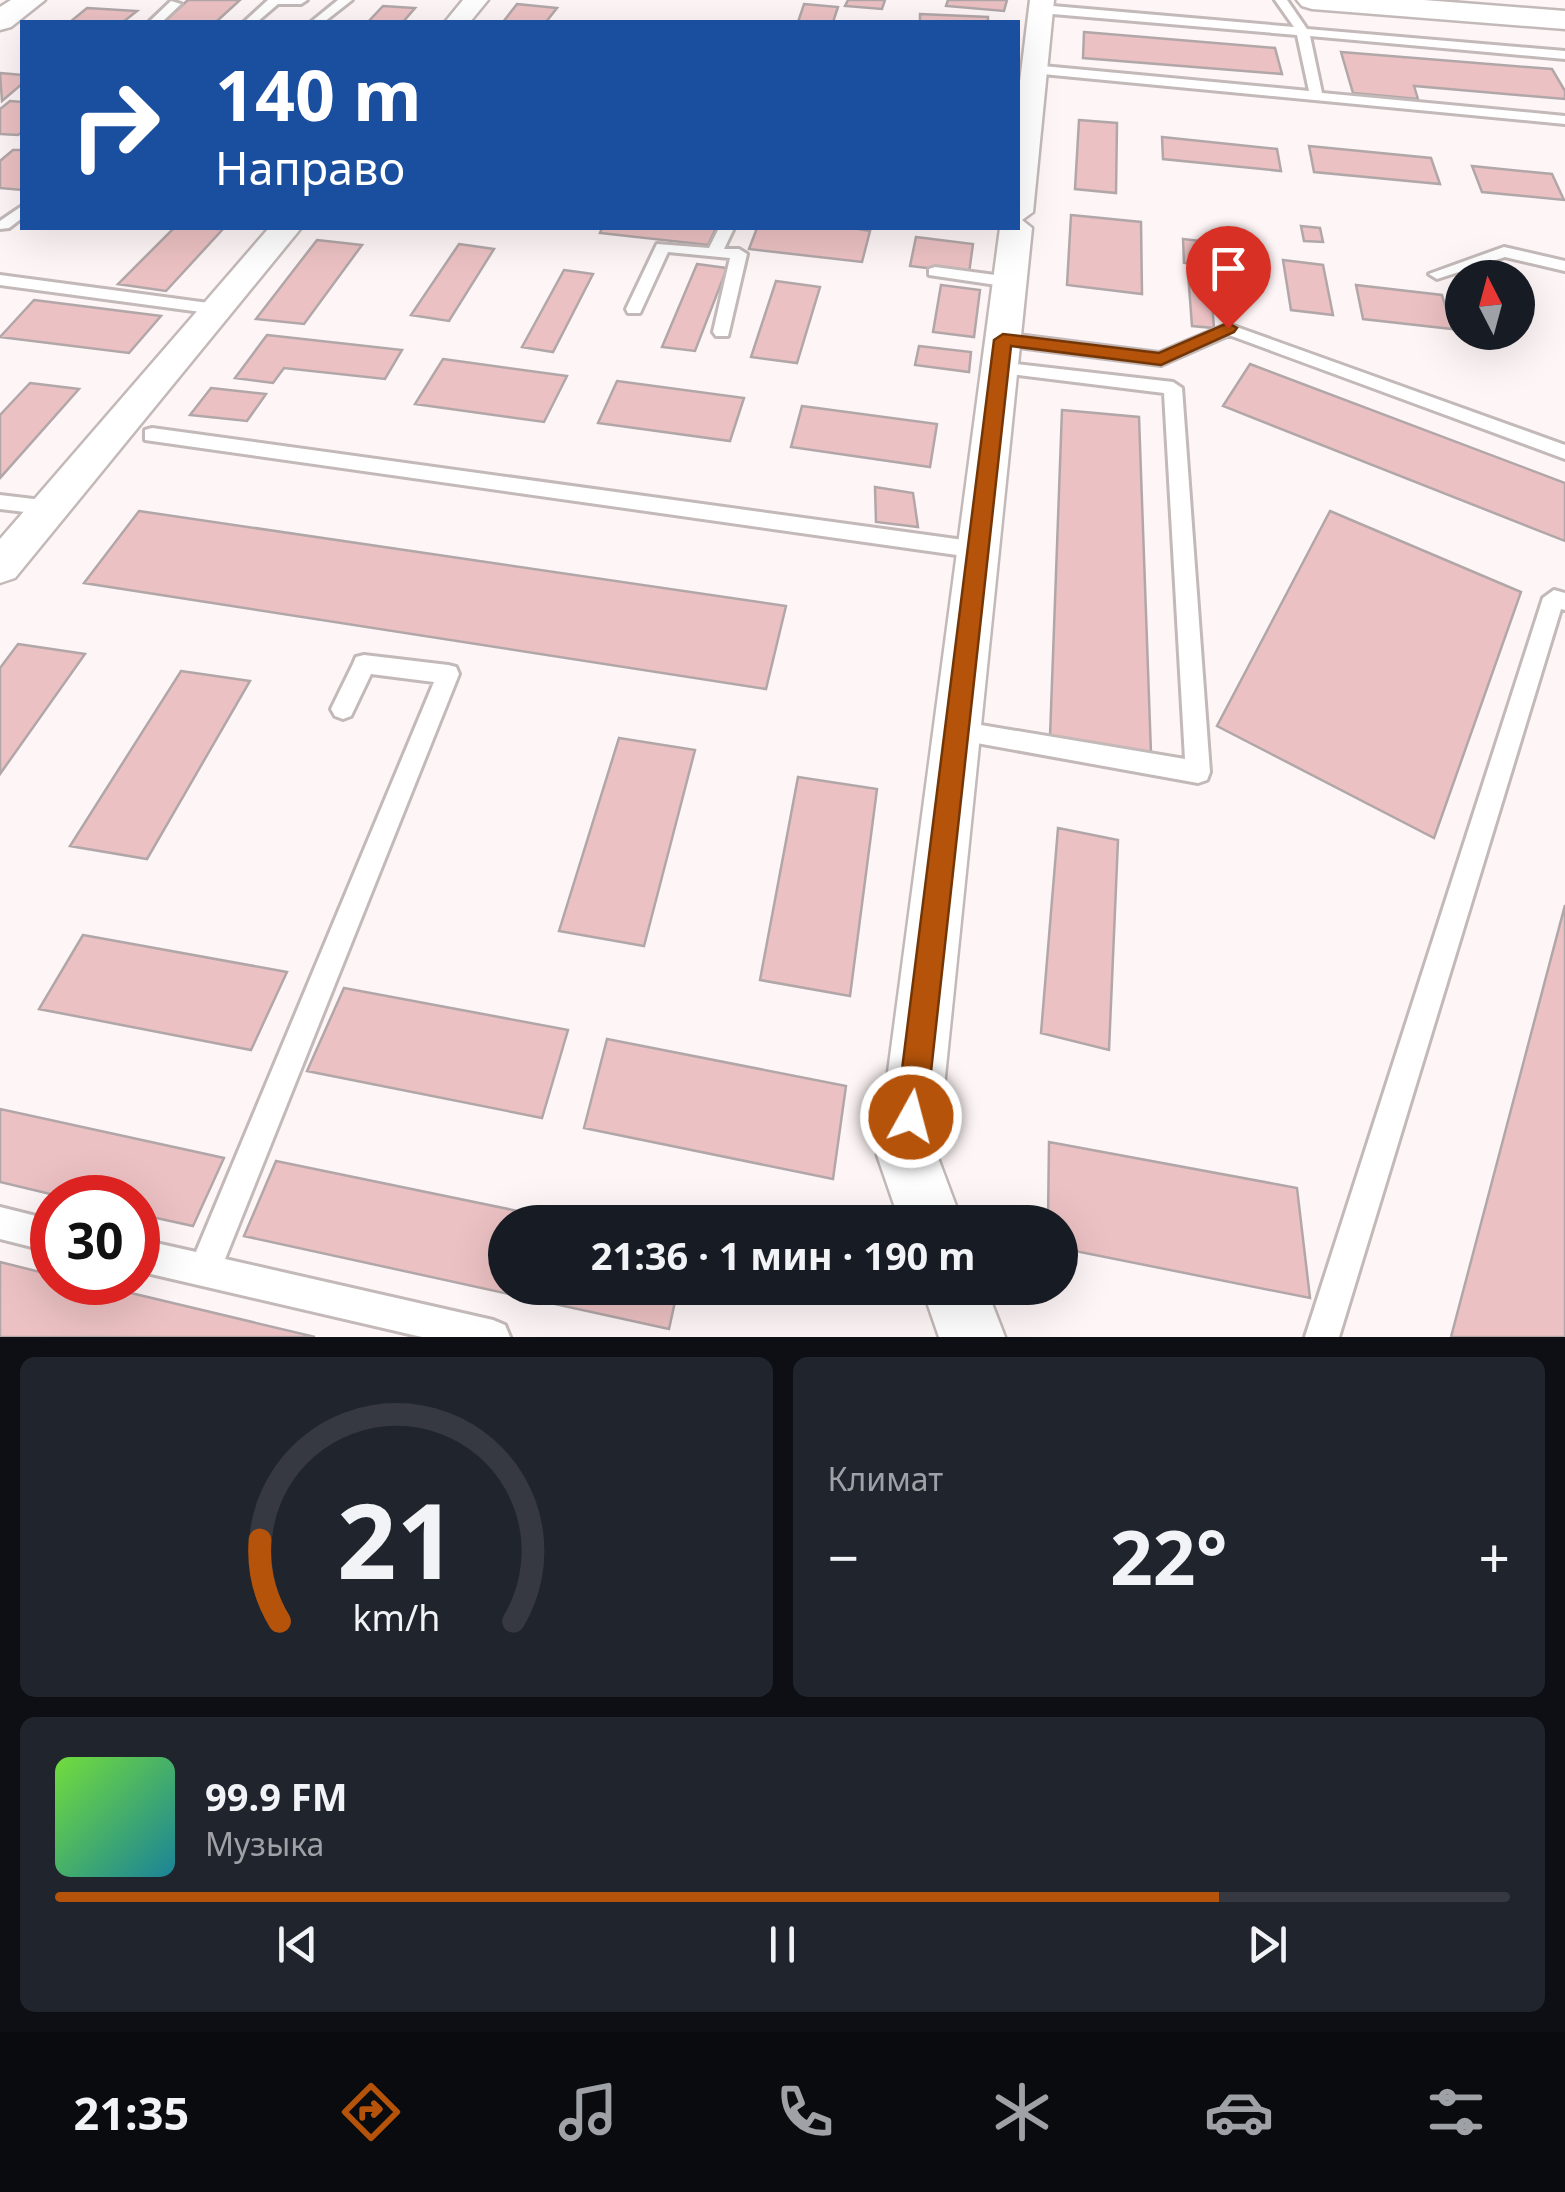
<!DOCTYPE html>
<html lang="ru">
<meta charset="utf-8">
<style>
:root{--surface:#171b24;--page:#20242c;--text:#f1f3f6;--muted:#9ea1a6;--line:#363941;--accent:#b45309}
body{margin:0;font-family:"Noto Sans",sans-serif;background:var(--page);color:var(--text);height:100vh;display:flex;flex-direction:column;font-size:38px;white-space:nowrap}
*{box-sizing:border-box;margin:0}
p{font-size:32px;color:var(--muted)}
.icon{flex:none;width:55px;height:55px;fill:none;stroke:currentColor;stroke-width:2;stroke-linecap:round;stroke-linejoin:round}
.map{position:relative;height:1337px;overflow:hidden}
.sheet{display:flex;flex-direction:column;gap:20px;padding:20px;background:#0d0f14;flex:1}
.sheet>*{flex:none}
.banner{position:absolute;left:20px;top:20px;width:1000px;height:210px;border-radius:0px;box-shadow:0 10px 40px #0002;background:#1a4fa0;color:#fff;overflow:hidden}
.needle{width:65px;rotate:354deg}
.controls{position:absolute;left:1445px;top:260px;display:grid;gap:20px}
.controls a{display:grid;place-items:center;width:90px;height:90px;border-radius:50%;background:var(--surface);box-shadow:0 10px 40px #0002;font-size:50px}
.speed{position:absolute;left:30px;top:1175px;display:flex;gap:20px;font-size:50px;font-weight:700;text-align:center}
.speed>*{display:grid;place-content:center;width:130px;height:130px;border-radius:50%;background:var(--surface);box-shadow:0 10px 40px #0002;line-height:1}
.speed .limit{border:15px solid #d22;background:#fff;color:#111}
.pin{position:absolute;display:grid;place-items:center;width:85px;height:85px;color:#fff;margin:-102px -42px;border-radius:50% 50% 50% 0;rotate:-45deg;box-shadow:0 0 10px #0007}
.pin .icon{rotate:45deg}
.me{position:absolute;width:110px;margin:-55px;rotate:7deg;stroke-linejoin:round;filter:drop-shadow(0 0 8px #0008)}
.turn{display:flex;align-items:center;gap:35px;height:210px;padding:0 30px;font-size:45px}
.turn .icon{width:130px;height:130px;stroke-width:2.5}
.turn b{display:block;font-size:70px;line-height:85px}
.big{font-size:75px;font-weight:700;line-height:1.1}
.sheet .widget{flex:1;display:flex;flex-direction:column;justify-content:center;gap:15px;min-width:0;padding:0 35px;border-radius:15px;background:var(--page)}
.sheet .dial{align-items:center;gap:0}
.dial svg{height:260px;overflow:visible;fill:none;stroke:var(--line);stroke-width:7;stroke-linecap:round;text-anchor:middle}
.dial text{fill:var(--text);stroke:none}
.song{display:flex;align-items:center;gap:30px}
.cover{width:120px;height:120px;border-radius:15px;background:linear-gradient(135deg,hsl(100 70% 55%),hsl(190 70% 35%))}
.played{height:10px;border-radius:5px;background:linear-gradient(90deg,var(--accent) 80%,var(--line) 80%)}
.keys{display:flex;justify-content:space-around;direction:ltr}
.heat{display:flex;justify-content:space-between;align-items:center;font-size:55px;direction:ltr}
.sheet .tiles{flex:1;display:grid;gap:20px;grid-template-columns:1fr 1fr}
.widget:last-child{grid-column:span 2}
.trip{position:absolute;left:488px;top:1205px;width:590px;height:100px;border-radius:50px;background:var(--surface);box-shadow:0 10px 40px #0002;font-weight:700;line-height:100px;text-align:center}
.tabs{display:flex;height:160px;justify-content:space-around;align-items:center;background:#090b0e;color:var(--muted)}
.tabs .icon{width:70px;height:70px}
.tabs .current{color:var(--accent)}
.tabs b{font-size:45px;color:var(--text)}
.map>svg:first-child{display:block}
.building{fill:#ecc1c3;stroke:#b2a7a8;stroke-width:2.5}
.lines{fill:none;stroke-linecap:round;stroke-linejoin:round}
.service-casing{stroke:#c3b9b9;stroke-width:6}
.minor-casing{stroke:#c3b9b9;stroke-width:5}
.tertiary-casing{stroke:#c3b9b9;stroke-width:5}
.service{fill:#fff;fill-rule:evenodd}
.minor{fill:#fff;fill-rule:evenodd}
.tertiary{fill:#fff;fill-rule:evenodd}
.route{fill:#b45309;stroke:#753606;stroke-width:2.5}
</style>
<div class="map">
<svg width="1565" height="1337" viewBox="0 0 1565 1337">
<rect width="100%" height="100%" fill="#fef5f6"/>
<path class="building" d="M188,0H240L216,22H163Z
M848,0H885L882,9L845,6Z
M948,0H1007L1004,11L946,6Z
M517,4L557,8L546,22H503Z
M804,4L838,7L833,22H798Z
M383,6L415,8L403,22H368Z
M87,8L137,11L123,22H70Z
M920,14L988,17V22H920Z
M1084,32L1275,48L1282,74L1083,58Z
M1341,52L1552,69L1565,91V99L1414,86L1418,99L1353,93Z
M0,73L22,75V84L2,101Z
M10,101L22,102V132L18,135L0,134V109Z
M1079,120L1117,123L1116,193L1075,189Z
M1162,137L1277,149L1281,171L1163,159Z
M1309,146L1431,158L1440,184L1314,172Z
M13,150H22V190L0,188V161Z
M1472,166L1552,174L1564,200L1482,192Z
M1071,215L1141,222L1142,294L1067,285Z
M1301,226L1320,228L1323,242L1304,241Z
M174,228L223,229L166,291L118,284Z
M602,228H716L708,245L600,233Z
M757,228H853L870,231L862,262L749,249Z
M916,237L973,244L969,273L910,266Z
M1183,239L1226,244L1229,268L1184,263Z
M317,240L362,245L304,324L256,319Z
M459,244L494,249L449,321L411,315Z
M1283,260L1323,265L1333,315L1291,310Z
M697,264L727,268L695,351L662,347Z
M564,270L593,274L553,352L522,347Z
M1188,273L1210,275L1214,328L1192,326Z
M776,281L820,287L797,363L751,357Z
M941,285L980,290L974,337L933,332Z
M1356,285L1442,295L1452,329L1363,319Z
M34,300L161,316L129,353L0,337Z
M267,335L402,350L385,379L284,368L273,383L235,378Z
M919,346L971,352L969,372L915,365Z
M443,359L567,376L544,422L415,404Z
M1250,364L1565,483V541L1223,406Z
M617,381L744,398L730,441L598,423Z
M30,383L79,389L0,478V415Z
M211,388L266,394L247,421L190,415Z
M802,406L937,424L930,467L791,447Z
M1062,410L1139,417L1151,754L1050,737Z
M875,487L913,493L918,527L876,522Z
M139,511L786,606L766,689L84,583Z
M1330,511L1521,592L1434,838L1217,726Z
M18,644L85,654L0,774V668Z
M181,671L250,681L147,859L70,846Z
M619,738L695,750L644,946L559,931Z
M798,777L877,789L850,996L760,980Z
M1058,828L1118,840L1109,1050L1041,1033Z
M1565,905V1337H1451Z
M83,935L287,972L251,1050L39,1009Z
M344,988L568,1030L542,1118L307,1071Z
M607,1039L846,1086L833,1179L584,1128Z
M0,1109L224,1158L193,1226L138,1214V1198H67L0,1182Z
M1049,1142L1297,1188L1310,1298L1060,1248V1222H1048Z
M276,1161L571,1222H505V1288H678L669,1329L244,1236Z
M0,1262L52,1275V1282H85L315,1337H0Z"/>
<g class="lines">
<g class="service-casing">
<path id="service" d="M268,0H307L301,4H278L257,22H244Z
M338,0H352L324,22H311Z
M1275,0H1287L1307,29L1565,51V59L1310,36L1322,93L1565,116V124L1032,73L1025,69L1032,65L1309,91L1297,35L1041,13L1035,9L1041,5L1294,27Z
M171,1L181,4L162,22H149Z
M22,206V218L9,228L0,229V221Z
M719,228H734L724,249H739L747,254L728,336H716L713,332L730,258L668,252L640,313H628L626,309L657,244L709,248Z
M1504,247L1565,261V271L1505,257L1437,279L1429,274Z
M935,267L1010,277L1018,282L1010,287L929,275V269Z
M0,275L216,304L224,309L216,314L0,285Z
M1228,324L1565,445V459L1229,335L1161,365L1003,345L994,339L1003,333L1159,353Z
M999,362L1173,382L1182,388L1210,772L1207,780L1198,783L949,738L945,731L949,724L957,721L1185,759L1164,393L993,372L990,368Z
M152,428L978,542L988,550L978,558L145,440V430Z
M0,495L50,501L60,508L50,515L0,509Z
M1554,590L1565,593V610L1561,609L1339,1337H1305L1543,598Z
M364,655L448,665L456,667L459,674L225,1259L493,1320L505,1325L510,1337H422L138,1271V1239L196,1252L434,682L371,674L351,716L343,719L335,716L331,709L353,664L356,657Z
M0,1207L52,1220V1252L0,1239Z"/>
</g>
<g class="minor-casing">
<path id="minor" d="M463,0H488L470,22H445Z
M1030,0H1054L1033,212L1022,220L1032,228L937,1155L962,1222H900L877,1155L1000,228H1018V98Z
M269,228H301L15,578L0,583V539Z
M922,1288H986L1005,1337H939Z"/>
</g>
<g class="tertiary-casing">
<path id="tertiary" d="M11,0H45L11,27L0,30V7Z
M1297,0H1424L1565,11V29L1312,9L1302,6Z"/>
</g>
<use href="#service" class="service"/>
<use href="#minor" class="minor"/>
<use href="#tertiary" class="tertiary"/>
</g>
<path class="route" d="M1228,323L1237,328L1234,332L1161,365L1011,346L926,1117L922,1127L911,1132L901,1127L896,1117L994,340L1003,334L1159,353Z"/>
</svg>
<div class="controls">
<a><svg class="needle" viewBox="-14 -14 28 28"><path d="M0-13l5 13h-10z" fill="#e53935"/><path d="M0 13l5-13h-10z" fill="#9ea1a6"/></svg></a>
</div>
<div class="speed"><div class="limit">30</div></div>
<div class="pin" style="left:1228px;top:328px;background:#d93025"><svg class="icon" aria-label="arrive" viewBox="0 0 24 24"><path d="M6 21V4h12l-3 4 3 4H6"/></svg></div>
<svg class="me" style="left:911px;top:1117px" viewBox="-20 -20 40 40"><circle r="17" fill="#b45309" stroke="#fff" stroke-width="3"/><path d="M0-11L8 9 0 5-8 9z" fill="#fff"/></svg>
<div class="trip">21:36 · 1 мин · 190 m</div>
<div class="banner">
<div class="turn"><svg class="icon" aria-label="right" viewBox="0 0 24 24"><path d="M7 20v-9h11M14 6l5 5-5 5"/></svg><div><b>140 m</b>Направо</div></div>
</div>
</div>
<section class="sheet">
<div class="tiles">
<div class="widget dial"><svg viewBox="0 0 100 80">
<path d="M14 69A42 42 0 1 1 86 69"/>
<path d="M14 69A42 42 0 0 1 8 44" stroke="#b45309"/>
<text x="50" y="56" font-size="32" font-weight="700">21</text>
<text x="50" y="72" font-size="11">km/h</text>
</svg></div>
<div class="widget"><p>Климат</p>
<div class="heat"><a>−</a><b class="big">22°</b><a>+</a></div>
</div>
<div class="widget">
<div class="song"><i class="cover"></i><div><b>99.9 FM</b><p>Музыка</p></div></div>
<div class="played"></div>
<div class="keys"><svg class="icon" aria-label="previous" viewBox="0 0 24 24"><path d="M18 5L8 12l10 7zM5 5v14"/></svg><svg class="icon" aria-label="pause" viewBox="0 0 24 24"><path d="M8 5v14M16 5v14"/></svg><svg class="icon" aria-label="next" viewBox="0 0 24 24"><path d="M6 5l10 7-10 7zM19 5v14"/></svg></div>
</div>
</div>
</section>
<nav class="tabs">
<b>21:35</b>
<svg class="icon current" aria-label="directions" viewBox="0 0 24 24"><path d="M12 3l9 9-9 9-9-9zM9 14v-3h6M13 9l2 2-2 2"/></svg>
<svg class="icon" aria-label="music" viewBox="0 0 24 24"><path d="M9 18V5l10-2v13"/><circle cx="6" cy="18" r="3"/><circle cx="16" cy="16" r="3"/></svg>
<svg class="icon" aria-label="phone" viewBox="0 0 24 24"><path d="M5 4h4l2 5-3 2q2 4 5 5l2-3 5 2v4C11 20 4 13 5 4z"/></svg>
<svg class="icon" aria-label="climate" viewBox="0 0 24 24"><path d="M12 3v18M4 7l16 10M4 17L20 7"/></svg>
<svg class="icon" aria-label="car" viewBox="0 0 24 24"><path d="M5 17H2v-5l4-1 3-4h7l3 4 3 1v5h-3M9 17h6M6 11h13"/><circle cx="7" cy="17" r="2"/><circle cx="17" cy="17" r="2"/></svg>
<svg class="icon" aria-label="filters" viewBox="0 0 24 24"><path d="M4 7h16M4 17h16"/><circle cx="9" cy="7" r="2"/><circle cx="15" cy="17" r="2"/></svg>
</nav>
